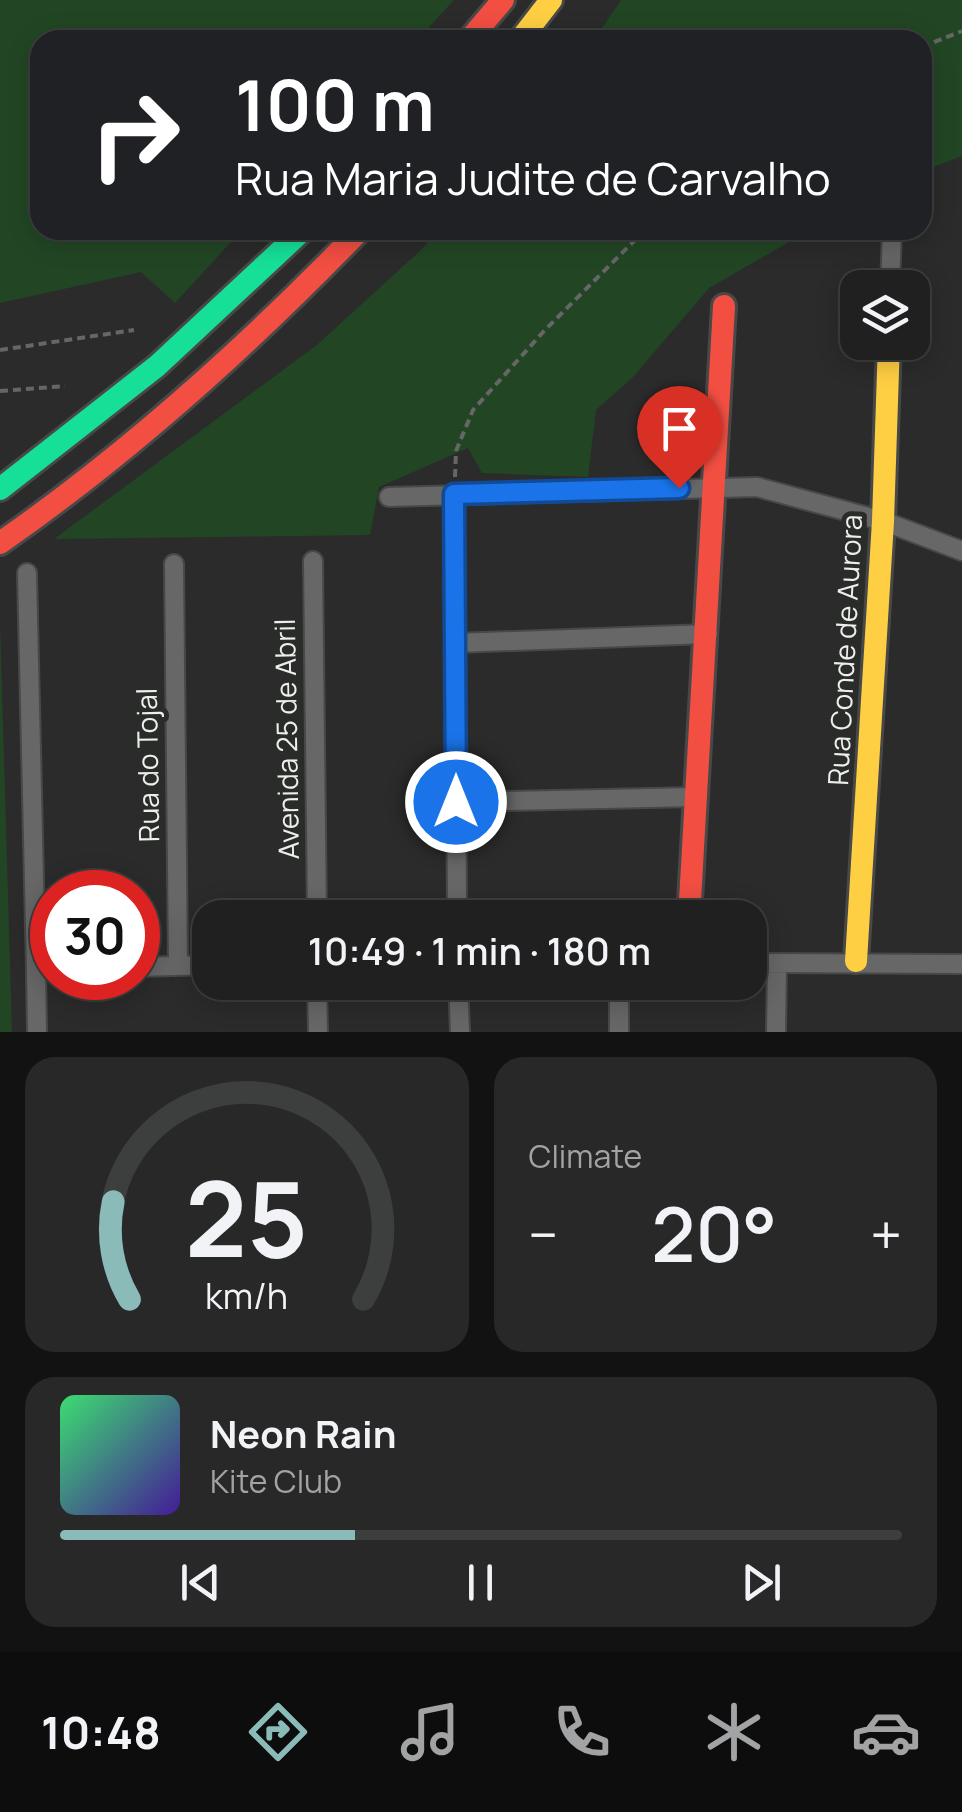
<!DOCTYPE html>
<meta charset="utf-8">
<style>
:root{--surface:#202020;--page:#282829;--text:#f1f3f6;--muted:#a2a3a5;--line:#3d3e3e;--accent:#8bbbb9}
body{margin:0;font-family:Manrope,sans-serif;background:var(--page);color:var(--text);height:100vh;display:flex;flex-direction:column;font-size:38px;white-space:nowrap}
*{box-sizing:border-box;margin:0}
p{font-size:32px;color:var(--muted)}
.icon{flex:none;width:55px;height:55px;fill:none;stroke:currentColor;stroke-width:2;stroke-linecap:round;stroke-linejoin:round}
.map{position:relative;height:1032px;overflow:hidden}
.sheet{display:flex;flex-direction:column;gap:25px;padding:25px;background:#121212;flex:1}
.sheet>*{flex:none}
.guide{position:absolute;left:30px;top:30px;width:902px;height:210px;border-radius:30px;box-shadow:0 5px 25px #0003,0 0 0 2px var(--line);background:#202124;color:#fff;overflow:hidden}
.fabs{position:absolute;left:840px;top:270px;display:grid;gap:20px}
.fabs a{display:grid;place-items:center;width:90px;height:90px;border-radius:20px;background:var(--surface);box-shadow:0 5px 25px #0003,0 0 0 2px var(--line);font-size:50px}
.speed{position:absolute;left:30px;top:870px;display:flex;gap:20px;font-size:50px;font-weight:700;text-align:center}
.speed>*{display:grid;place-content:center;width:130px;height:130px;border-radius:50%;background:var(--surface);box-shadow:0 5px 25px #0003,0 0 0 2px var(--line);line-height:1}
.speed .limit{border:15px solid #d22;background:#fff;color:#111}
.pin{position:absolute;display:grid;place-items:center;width:85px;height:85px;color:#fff;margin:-102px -42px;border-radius:50% 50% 50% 0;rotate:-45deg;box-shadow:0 0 10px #0007}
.pin .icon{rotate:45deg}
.me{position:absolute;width:110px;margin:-55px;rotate:0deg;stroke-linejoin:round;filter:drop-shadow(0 0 8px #0008)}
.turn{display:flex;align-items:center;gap:35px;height:210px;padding:0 40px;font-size:45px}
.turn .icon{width:130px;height:130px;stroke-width:2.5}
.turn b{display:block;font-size:70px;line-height:85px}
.big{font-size:75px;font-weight:600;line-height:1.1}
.sheet .widget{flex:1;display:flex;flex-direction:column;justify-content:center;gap:15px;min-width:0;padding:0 35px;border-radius:30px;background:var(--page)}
.sheet .dial{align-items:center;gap:0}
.dial svg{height:260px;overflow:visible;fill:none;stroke:var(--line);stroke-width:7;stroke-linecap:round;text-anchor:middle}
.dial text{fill:var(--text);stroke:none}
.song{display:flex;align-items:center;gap:30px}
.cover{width:120px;height:120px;border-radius:15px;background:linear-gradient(135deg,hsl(140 70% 55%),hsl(260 70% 35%))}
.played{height:10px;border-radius:5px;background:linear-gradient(90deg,var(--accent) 35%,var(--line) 35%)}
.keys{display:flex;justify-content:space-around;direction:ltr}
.heat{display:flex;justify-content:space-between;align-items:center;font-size:55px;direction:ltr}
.sheet .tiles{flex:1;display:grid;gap:25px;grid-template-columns:1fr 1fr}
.widget:last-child{grid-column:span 2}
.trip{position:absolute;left:192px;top:900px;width:575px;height:100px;border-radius:30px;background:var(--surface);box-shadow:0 5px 25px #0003,0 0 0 2px var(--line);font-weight:600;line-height:100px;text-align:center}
.dock{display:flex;height:160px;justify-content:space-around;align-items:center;background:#0d0d0d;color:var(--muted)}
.dock .icon{width:70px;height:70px}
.dock .current{color:var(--accent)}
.dock b{font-size:45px;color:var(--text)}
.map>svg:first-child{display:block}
.green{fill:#224624}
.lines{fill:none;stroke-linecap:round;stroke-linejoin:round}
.street-casing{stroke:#474847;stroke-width:22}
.fast-casing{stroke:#474847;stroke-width:28}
.slow-casing{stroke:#474847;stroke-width:28}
.jam-casing{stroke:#474847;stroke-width:28}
.path{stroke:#666;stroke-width:4;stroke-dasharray:8 5;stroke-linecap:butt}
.street{stroke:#666766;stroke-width:18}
.fast{stroke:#16e098;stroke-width:22}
.slow{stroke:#ffcf43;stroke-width:22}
.jam{stroke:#f24e42;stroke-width:22}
.route-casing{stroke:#114b97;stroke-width:25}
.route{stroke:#1a73e8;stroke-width:18}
.labels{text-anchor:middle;stroke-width:10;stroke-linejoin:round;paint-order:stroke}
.street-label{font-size:28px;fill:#edeeed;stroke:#2a2c2a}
</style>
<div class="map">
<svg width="962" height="1032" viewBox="0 0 962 1032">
<rect width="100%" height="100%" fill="#2b2b2b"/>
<path class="green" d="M0,0H454L417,40H40V230H242L175,303L141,272L0,303Z
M621,0H962V156L923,171L922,40H594Z
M438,230H810L709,288L633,377L596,410L588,477L482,473L468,448L379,487L370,535L54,539L317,345L422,249Z
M0,622L12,1032H0Z"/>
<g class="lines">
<g class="street-casing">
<path id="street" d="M890,288L892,230
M455,493L457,918
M389,497L757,487L883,521L962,551
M313,561L317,918
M174,564L178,966
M27,573L36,970L52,969
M456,643L708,634
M456,802L696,797
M750,963L962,964
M138,967L210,965
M36,970L37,1032
M317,982L318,1032
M458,982L460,1032
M619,982V1032
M776,1032L777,965"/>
</g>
<g class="fast-casing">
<path id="fast" d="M0,489L157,366L303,230"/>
</g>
<g class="slow-casing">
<path id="slow" d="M520,40L551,0
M856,961L883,521L889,342"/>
</g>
<g class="jam-casing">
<path id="jam" d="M469,40L503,0
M0,543C132,451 249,345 360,230
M689,918L724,306"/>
</g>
<path class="path" d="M922,47L962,31
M0,350L134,330
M0,391L65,386
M455,477L456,451L473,410L544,331L645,230"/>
<use href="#street" class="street"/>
<use href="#fast" class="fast"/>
<use href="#slow" class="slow"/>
<use href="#jam" class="jam"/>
</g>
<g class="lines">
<g class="route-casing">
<path id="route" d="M456,802L454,494L679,488"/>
</g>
<use href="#route" class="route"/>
</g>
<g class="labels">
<g class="street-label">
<text transform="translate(845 650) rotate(-87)" y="10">Rua Conde de Aurora</text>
<text transform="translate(287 739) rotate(-91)" y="10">Avenida 25 de Abril</text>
<text transform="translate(148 765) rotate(-91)" y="10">Rua do Tojal</text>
</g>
</g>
</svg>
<div class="fabs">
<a><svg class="icon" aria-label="layers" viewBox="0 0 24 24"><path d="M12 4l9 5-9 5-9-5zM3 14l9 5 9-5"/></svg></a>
</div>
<div class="speed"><div class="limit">30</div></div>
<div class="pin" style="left:679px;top:488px;background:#d93025"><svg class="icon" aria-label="arrive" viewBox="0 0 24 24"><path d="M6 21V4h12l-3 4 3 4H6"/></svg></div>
<svg class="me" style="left:456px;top:802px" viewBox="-20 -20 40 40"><circle r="17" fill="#1a73e8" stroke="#fff" stroke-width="3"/><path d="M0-11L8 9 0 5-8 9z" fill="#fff"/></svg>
<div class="trip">10:49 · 1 min · 180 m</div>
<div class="guide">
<div class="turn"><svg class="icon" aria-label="right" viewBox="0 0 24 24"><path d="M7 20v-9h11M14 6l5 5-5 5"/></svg><div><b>100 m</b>Rua Maria Judite de Carvalho</div></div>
</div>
</div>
<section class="sheet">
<div class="tiles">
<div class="widget dial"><svg viewBox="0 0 100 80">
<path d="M14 69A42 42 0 1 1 86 69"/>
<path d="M14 69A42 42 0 0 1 9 39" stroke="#8bbbb9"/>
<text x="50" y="56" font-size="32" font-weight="700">25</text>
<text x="50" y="72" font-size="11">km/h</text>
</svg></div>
<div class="widget"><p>Climate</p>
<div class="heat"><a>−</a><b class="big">20°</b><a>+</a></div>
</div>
<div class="widget">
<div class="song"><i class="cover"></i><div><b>Neon Rain</b><p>Kite Club</p></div></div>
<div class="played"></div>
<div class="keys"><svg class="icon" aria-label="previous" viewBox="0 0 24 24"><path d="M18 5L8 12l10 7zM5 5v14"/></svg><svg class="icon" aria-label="pause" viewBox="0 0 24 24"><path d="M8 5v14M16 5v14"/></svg><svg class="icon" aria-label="next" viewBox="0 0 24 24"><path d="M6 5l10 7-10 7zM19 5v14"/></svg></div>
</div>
</div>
</section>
<nav class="dock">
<b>10:48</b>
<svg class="icon current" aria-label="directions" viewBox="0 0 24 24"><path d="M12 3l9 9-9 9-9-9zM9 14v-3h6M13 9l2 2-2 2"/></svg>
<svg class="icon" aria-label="music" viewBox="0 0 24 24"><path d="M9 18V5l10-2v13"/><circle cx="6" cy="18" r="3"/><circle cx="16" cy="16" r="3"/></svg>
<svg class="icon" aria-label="phone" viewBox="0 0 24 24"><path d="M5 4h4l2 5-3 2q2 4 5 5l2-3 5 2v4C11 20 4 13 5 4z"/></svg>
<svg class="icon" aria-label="climate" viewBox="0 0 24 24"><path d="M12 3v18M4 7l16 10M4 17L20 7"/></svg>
<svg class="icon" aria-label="car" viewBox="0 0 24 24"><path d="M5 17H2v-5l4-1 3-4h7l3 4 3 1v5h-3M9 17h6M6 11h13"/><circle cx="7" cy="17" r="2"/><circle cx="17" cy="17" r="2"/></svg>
</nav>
